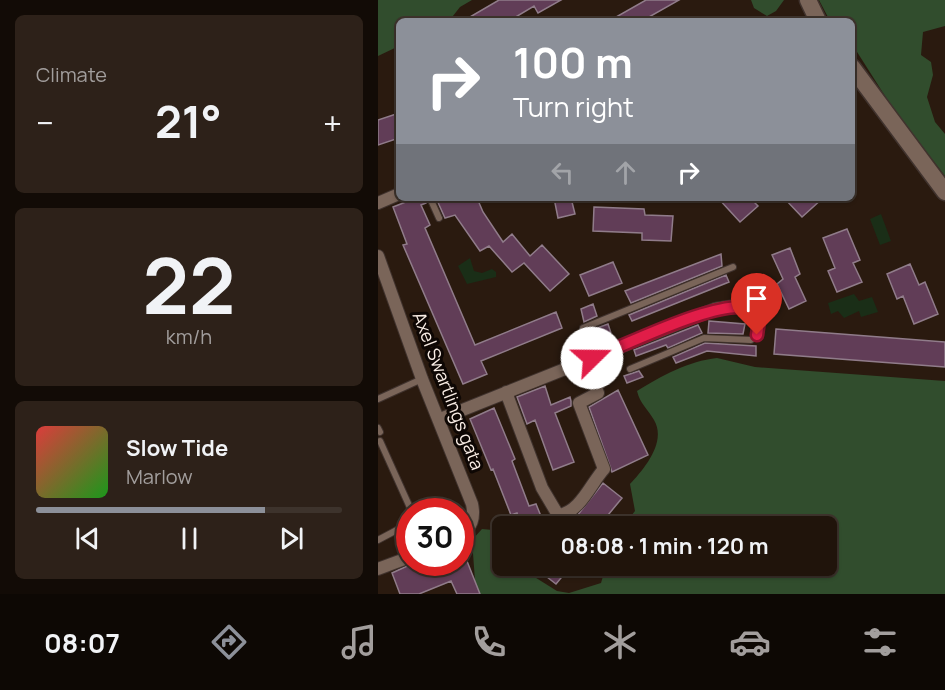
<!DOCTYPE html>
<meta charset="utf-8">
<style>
:root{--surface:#20140b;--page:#2d2119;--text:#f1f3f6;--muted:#a29e9d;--line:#3d332c;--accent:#8c9099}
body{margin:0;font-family:Manrope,sans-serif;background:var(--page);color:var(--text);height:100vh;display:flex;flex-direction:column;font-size:22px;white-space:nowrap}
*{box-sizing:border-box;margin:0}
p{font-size:20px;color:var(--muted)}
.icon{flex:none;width:33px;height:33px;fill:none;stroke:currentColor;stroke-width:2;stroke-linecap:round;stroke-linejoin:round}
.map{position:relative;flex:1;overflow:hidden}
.side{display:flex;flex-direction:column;gap:15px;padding:15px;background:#120b06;width:378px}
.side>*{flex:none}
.guide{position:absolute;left:18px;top:18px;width:459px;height:183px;border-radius:9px;box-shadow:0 2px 4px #0004,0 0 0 2px var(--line);background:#8c9099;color:#fff;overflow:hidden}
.speed{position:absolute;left:18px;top:498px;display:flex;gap:12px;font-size:30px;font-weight:700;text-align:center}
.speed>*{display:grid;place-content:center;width:78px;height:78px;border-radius:50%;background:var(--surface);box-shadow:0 2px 4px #0004,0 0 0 2px var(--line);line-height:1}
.speed .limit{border:9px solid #d22;background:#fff;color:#111}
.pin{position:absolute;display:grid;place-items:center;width:51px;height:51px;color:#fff;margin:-62px -26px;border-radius:50% 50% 50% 0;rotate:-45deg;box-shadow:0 0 6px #0007}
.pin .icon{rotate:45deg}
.me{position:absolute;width:66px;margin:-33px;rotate:68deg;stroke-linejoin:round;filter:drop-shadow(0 0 4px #0008)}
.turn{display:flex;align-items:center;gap:21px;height:126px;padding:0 18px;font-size:27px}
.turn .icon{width:78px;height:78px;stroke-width:2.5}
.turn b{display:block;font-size:42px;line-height:51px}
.lanes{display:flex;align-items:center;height:57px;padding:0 18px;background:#0003;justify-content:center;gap:30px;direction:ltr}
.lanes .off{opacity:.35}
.big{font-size:45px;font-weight:700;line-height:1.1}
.side .tile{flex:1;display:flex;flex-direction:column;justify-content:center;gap:9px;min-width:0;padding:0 21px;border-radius:9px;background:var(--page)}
.side .dial{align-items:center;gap:0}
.dial b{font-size:78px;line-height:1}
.song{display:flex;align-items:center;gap:18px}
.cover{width:72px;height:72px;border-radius:9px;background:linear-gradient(135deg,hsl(0 70% 55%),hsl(120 70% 35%))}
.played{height:6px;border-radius:3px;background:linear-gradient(90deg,var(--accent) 75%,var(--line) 75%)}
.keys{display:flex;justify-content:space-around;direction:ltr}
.heat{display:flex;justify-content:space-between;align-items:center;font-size:33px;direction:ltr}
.trip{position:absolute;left:114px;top:516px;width:345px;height:60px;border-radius:9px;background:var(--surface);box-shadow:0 2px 4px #0004,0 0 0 2px var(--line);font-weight:700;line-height:60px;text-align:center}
.menu{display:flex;height:96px;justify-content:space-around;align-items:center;background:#0d0804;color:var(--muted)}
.menu .icon{width:42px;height:42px}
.menu .active{color:var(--accent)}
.menu b{font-size:27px;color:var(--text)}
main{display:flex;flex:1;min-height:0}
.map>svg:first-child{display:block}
.green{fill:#1a2e17}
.forest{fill:#314d2d}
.building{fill:#613d57;stroke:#907c8a;stroke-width:1.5}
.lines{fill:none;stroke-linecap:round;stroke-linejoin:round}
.lane-casing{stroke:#40332e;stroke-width:8}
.street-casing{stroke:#40332e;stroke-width:14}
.secondary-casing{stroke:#40332e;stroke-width:19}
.lane{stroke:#7a6559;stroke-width:6}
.street{stroke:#7a6559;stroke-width:12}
.secondary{stroke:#7a6559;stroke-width:16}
.route-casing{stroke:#92132f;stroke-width:15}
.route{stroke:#e11d48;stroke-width:10}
.labels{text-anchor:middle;stroke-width:6;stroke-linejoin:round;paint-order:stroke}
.street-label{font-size:18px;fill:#f9ede5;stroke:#0e0704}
</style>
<main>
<section class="side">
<div class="tile"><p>Climate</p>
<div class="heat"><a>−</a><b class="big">21°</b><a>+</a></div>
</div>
<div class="tile dial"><b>22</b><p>km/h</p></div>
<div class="tile">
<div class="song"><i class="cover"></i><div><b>Slow Tide</b><p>Marlow</p></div></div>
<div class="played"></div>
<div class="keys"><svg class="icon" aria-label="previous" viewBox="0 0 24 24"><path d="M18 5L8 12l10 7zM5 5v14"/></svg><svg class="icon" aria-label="pause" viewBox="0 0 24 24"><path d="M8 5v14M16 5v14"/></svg><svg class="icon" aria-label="next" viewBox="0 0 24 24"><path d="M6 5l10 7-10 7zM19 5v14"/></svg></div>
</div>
</section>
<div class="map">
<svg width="567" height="594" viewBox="0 0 567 594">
<rect width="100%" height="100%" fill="#2a1a0f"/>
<path class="green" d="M503,214L513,241L502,245L492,219Z
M92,258L96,271L104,273L114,269L118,272V277L89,284L80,266Z
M476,294L481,301L494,297L500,312L483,317L481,311L466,318L460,311L453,314L450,303Z"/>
<path class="forest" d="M0,0H94L82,7L71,21H21V46L0,56Z
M373,0H406L398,11L389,16L376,8Z
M441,0H567V26L545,32L543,55L553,62L555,75L549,97L557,122L567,134V176L514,107L474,44V21H452Z
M339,358L377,367L567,381V594H98L94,540L104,529L115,530L124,545V566H139L179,591L191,593L223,583L228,566H448V526H245L257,511L252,484C266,469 289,442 276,420C270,409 262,404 259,391C283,376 311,361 339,358Z"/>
<path class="building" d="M121,0H183L160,13L156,6L131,21H85Z
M268,0H301L264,21H231Z
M21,113V138L0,145V120Z
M38,198H47L48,203L43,205L52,225L47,228L97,345L178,312L184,328L103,361L109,374L85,384L25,245L29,244L15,207Z
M58,198H99L105,212L125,242L134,234L152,256L164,245L191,274L172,291L146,263L134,272L111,246L102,251L77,215L67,218Z
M176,198H193L197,214L180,218Z
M340,198H372L380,206L362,222Z
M406,198H445L424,217Z
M216,207L266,209L267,215L295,216L293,241L264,240V233L215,231Z
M469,229L482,260L475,263L484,282L459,292L450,271L457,268L445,238Z
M412,248L422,274L417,277L428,301L411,309L399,284L405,279L394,255Z
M343,254L344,266L253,303L247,291Z
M235,262L244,283L211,296L202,275Z
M532,264L541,285L547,282L560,314L536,324L525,296L519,299L509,274Z
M348,275L351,282L254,321L251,315Z
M215,304L219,316L206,322L203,309Z
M331,321L367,324L365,334L330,333Z
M230,324L233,333L214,339L211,331Z
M320,325L324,333L290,348L288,345L258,356L256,350Z
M398,329L567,342V367L396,354Z
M327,343L378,346V356L329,351L298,363L295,357Z
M261,371L265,377L249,383L246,376Z
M167,386L173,405L192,397L193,401V406L177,413L196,462L175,470L157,420L149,424L139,397Z
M240,390L270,455L234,472L211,407Z
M116,408L137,459L134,461L151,506L158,504L167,526H144L139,513L133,515L115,469L113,470L92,419Z
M225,483L244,498L221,526H191Z
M83,546L102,594H79L73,581L41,594H22L14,573L38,562H82Z
M155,566H193L178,584Z"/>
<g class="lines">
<g class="lane-casing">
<path id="lane" d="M52,198L61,218
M214,358L205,328L355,267
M252,369L326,338L373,340L379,335L381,321L374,309L363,305
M0,399L44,379
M0,428L2,432
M2,441L34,512
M0,540L32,523"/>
</g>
<g class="street-casing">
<path id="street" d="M0,203L21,194
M0,256L44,379L94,504C97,518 94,527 82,536
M128,392L164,488L180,515C202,513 213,483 226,469L201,403L220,393L207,361
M62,419L337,309L363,305
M0,569L32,557"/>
</g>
<g class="secondary-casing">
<path id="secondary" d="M430,0L440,21
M474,67L567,192"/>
</g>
<use href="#lane" class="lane"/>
<use href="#street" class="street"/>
<use href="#secondary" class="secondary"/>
</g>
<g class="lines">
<g class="route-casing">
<path id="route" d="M214,358C249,345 342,297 374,309L381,321L379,335"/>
</g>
<use href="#route" class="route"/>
</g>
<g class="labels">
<g class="street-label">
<text transform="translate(70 391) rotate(69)" y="6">Axel Swartlings gata</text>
</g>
</g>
</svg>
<div class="speed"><div class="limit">30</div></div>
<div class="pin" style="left:379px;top:335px;background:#d93025"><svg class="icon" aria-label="arrive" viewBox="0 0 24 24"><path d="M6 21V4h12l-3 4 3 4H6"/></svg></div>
<svg class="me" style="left:214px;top:358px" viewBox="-20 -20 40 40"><circle r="19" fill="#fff"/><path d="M0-13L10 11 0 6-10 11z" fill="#e11d48"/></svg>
<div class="trip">08:08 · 1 min · 120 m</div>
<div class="guide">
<div class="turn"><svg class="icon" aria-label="right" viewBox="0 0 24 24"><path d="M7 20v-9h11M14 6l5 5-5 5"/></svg><div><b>100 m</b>Turn right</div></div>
<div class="lanes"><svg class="icon off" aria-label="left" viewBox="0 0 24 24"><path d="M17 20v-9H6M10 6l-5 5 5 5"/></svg><svg class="icon off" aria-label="ahead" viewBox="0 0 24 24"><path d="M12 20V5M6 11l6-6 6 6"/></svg><svg class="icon" aria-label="right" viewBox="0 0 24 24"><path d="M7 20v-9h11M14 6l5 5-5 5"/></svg></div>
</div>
</div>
</main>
<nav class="menu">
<b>08:07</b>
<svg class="icon active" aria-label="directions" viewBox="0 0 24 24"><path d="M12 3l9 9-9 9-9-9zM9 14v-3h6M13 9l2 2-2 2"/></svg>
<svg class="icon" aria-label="music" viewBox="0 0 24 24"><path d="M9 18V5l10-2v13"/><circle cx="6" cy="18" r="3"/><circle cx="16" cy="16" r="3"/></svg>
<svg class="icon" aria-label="phone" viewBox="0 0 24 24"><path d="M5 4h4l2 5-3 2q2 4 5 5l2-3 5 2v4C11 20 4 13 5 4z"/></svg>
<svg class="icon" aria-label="climate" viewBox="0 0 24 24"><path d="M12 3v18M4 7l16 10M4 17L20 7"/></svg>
<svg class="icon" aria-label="car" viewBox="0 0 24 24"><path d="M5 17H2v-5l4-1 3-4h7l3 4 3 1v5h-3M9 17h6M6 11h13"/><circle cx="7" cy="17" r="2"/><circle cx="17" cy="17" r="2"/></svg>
<svg class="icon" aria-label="filters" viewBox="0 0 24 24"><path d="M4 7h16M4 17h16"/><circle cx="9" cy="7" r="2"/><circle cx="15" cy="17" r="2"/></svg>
</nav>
